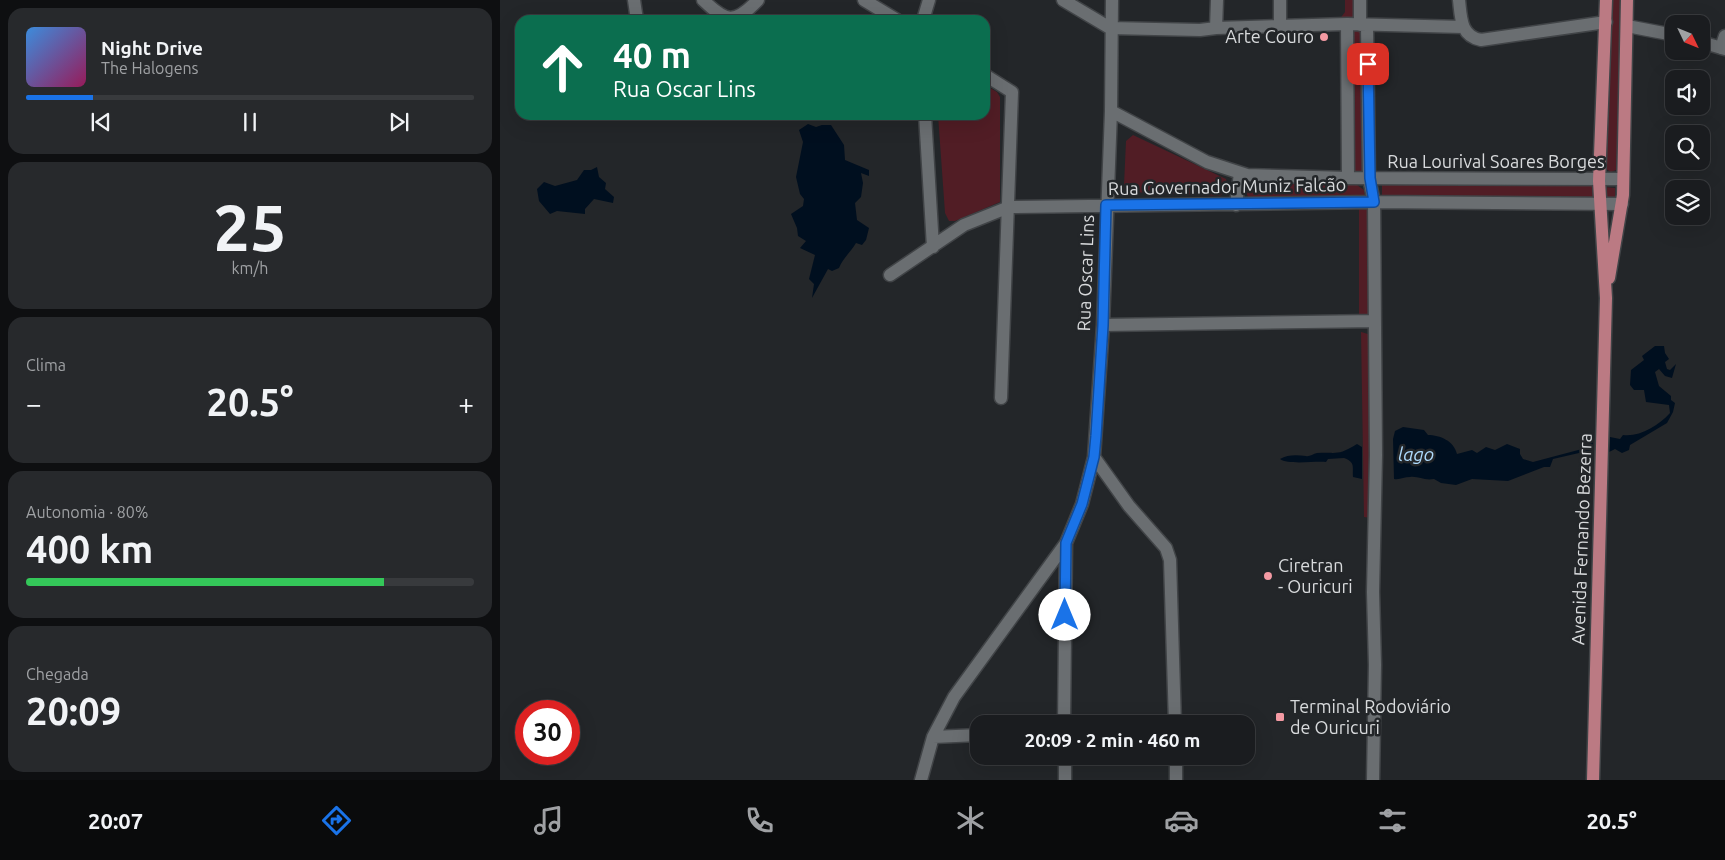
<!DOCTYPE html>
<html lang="pt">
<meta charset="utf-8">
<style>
:root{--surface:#1a1c1f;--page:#27292c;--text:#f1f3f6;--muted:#9fa1a4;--line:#383a3d;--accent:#1a73e8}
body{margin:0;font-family:Ubuntu,sans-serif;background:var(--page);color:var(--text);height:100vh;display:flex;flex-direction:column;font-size:19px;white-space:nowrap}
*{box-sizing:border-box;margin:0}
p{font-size:16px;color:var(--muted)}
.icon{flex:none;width:28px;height:28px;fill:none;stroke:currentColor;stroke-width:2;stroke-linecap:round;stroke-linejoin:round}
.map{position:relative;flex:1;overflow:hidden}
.side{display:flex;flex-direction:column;gap:8px;padding:8px;background:#0e0f11;width:500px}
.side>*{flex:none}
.hud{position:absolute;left:15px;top:15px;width:475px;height:105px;border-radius:15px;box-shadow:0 5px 20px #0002,0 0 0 1px var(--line);background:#0b6e4f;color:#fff;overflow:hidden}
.needle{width:32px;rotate:133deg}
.fabs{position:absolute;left:1165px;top:15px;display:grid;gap:10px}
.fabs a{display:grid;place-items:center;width:45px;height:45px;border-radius:10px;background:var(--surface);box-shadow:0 5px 20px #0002,0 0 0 1px var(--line);font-size:25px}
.speed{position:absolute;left:15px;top:700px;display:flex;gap:10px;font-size:25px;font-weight:700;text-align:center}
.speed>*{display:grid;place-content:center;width:65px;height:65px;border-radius:50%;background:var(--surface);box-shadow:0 5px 20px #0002,0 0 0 1px var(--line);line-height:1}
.speed .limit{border:8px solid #d22;background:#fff;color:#111}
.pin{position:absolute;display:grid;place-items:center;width:42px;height:42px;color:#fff;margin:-21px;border-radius:10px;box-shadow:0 2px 8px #0006}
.me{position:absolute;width:55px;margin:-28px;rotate:0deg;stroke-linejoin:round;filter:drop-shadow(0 0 4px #0008)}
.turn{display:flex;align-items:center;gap:18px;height:105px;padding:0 15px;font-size:22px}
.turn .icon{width:65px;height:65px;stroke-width:2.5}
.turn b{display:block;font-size:35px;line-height:42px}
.big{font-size:38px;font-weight:700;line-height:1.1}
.side .widget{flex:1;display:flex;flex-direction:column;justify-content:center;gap:8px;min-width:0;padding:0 18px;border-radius:15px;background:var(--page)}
.side .dial{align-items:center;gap:0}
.dial b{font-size:65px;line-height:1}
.song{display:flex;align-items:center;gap:15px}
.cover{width:60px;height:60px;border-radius:8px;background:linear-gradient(135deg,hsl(210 70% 55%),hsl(330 70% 35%))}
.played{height:5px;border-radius:2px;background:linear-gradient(90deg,var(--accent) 15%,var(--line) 15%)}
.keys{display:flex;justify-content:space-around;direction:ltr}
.heat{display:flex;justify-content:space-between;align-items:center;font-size:28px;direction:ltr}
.charge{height:8px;border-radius:4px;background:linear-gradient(90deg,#34c759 80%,var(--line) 0)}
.trip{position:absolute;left:470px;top:715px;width:285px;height:50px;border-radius:15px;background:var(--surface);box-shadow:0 5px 20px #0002,0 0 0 1px var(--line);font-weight:700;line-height:50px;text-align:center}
.tab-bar{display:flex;height:80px;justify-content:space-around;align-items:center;background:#0a0b0c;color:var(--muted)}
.tab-bar .icon{width:35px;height:35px}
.tab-bar .selected{color:var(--accent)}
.tab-bar b{font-size:22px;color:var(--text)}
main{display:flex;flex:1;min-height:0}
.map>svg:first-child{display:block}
.green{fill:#511d25}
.water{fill:#000f1f}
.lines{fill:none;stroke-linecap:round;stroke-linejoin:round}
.minor-casing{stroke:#414447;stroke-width:15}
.major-casing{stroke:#414447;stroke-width:15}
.minor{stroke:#6a6e71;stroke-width:12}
.major{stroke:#bb7a83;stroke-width:12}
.route-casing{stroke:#114b97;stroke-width:12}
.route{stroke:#1a73e8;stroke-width:9}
.poi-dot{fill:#f49aa3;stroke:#232629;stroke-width:2}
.labels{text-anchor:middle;stroke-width:5;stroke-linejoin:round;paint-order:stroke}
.poi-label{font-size:18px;fill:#d8dadc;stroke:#232629;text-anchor:start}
.street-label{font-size:18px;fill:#d8dadc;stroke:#232629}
.water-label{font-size:19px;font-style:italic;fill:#afdbfd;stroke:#232629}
</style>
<main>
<section class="side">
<div class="widget">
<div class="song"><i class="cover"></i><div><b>Night Drive</b><p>The Halogens</p></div></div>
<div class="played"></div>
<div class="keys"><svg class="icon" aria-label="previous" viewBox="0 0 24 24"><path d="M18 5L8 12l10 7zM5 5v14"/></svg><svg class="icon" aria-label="pause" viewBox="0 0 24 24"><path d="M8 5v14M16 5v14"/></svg><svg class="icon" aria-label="next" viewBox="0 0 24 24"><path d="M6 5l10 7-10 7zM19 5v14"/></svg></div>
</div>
<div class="widget dial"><b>25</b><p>km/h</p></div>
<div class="widget"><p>Clima</p>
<div class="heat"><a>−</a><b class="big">20.5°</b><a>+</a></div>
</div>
<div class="widget"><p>Autonomia · 80%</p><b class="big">400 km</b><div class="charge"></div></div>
<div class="widget"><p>Chegada</p><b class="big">20:09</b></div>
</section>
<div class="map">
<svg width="1225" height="780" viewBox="0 0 1225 780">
<rect width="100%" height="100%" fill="#232629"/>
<path class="green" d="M845,0H856V19L839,20L845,12Z
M1112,0H1124L1116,170L1111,172L1106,169Z
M856,30L862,32L863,173L854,171L853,32Z
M485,85L497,92L500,97V202L455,221H449L445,213L438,115H485Z
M633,135L726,179L728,188L720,196L630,192L624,185L626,141Z
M750,183L857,185L864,190L865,195L863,198H749L744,190Z
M882,184L1096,186L1095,199L882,196Z
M1104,187L1115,188V201L1103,202Z
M859,208L870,209V316L859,315Z
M861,332L868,334L871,518L864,517Z"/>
<path class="water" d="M308,124L316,127L322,125H331L344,145L345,160L369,170V176L361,173L363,183L361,197L355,203L357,220L369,228L366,240L362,245L356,243C350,253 343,258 339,268L332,271L328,269L312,298L314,284L309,279L315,255L300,248L306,241L298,236L297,228L291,214L303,206L304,199L300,194L296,177L303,142L299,130Z
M97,167L99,177L106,183L105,189L114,197L113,203L94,199L85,209V214L57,211L50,214L39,201L37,189L44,182L55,186L77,180L84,170H91Z
M1155,346H1164L1165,353L1169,359L1165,362L1167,369L1170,370L1176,364L1172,378L1165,376L1159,369L1155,372L1159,386L1171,396V400L1175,403L1173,412L1167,423L1130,445L1129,450L1122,453L1115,449L1109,452L1110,437L1120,439L1123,435C1140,437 1158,426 1170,413L1169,405L1146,402L1144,390H1134L1130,385L1131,370L1144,360L1142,356Z
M903,427L924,430L928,435C940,435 954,441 957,454L972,450L977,453L986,447L995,450L1007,444L1020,449V454L1023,459L1033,462L1082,449L1093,441L1092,450L1053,459L1050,467H1044L1008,481L972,479L956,485L941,483L934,479C924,481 919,476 910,477C904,477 900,480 894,479L893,439L895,431Z
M857,444L862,447V479L853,477C852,468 856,462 844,458L828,459L826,462C814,461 788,465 780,459C788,454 798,455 806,456C809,457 813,454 817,453C839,452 837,456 857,444Z"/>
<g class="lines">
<g class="minor-casing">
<path id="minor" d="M134,0L137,20
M203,0C226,22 234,25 258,0
M364,0L397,20
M563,0L610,28L700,30L716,28
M717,0L716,28L847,24L963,27
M860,0V25
M959,0C961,17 960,36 981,40L1106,22
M423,20L429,0
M847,24L848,178
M780,25V0
M867,26L869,178L874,202L876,455L873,592L875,665L873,780
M1127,26L1174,35
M1201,42L1225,49
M1221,48L1225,36
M485,75L512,92L501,398
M611,111L707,162L747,175L848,178L1123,179
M425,115L433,247
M736,205L740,173
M390,275L464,225L509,207L874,202L1122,204
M603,325L875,321
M594,457L629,506L666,548L670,560L675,724
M564,724L566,543
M433,737L479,735
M565,756V780
M676,756V780
M421,780L433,737L454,697L566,543L582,504L594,457L603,325L611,111L612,0"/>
</g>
<g class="major-casing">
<path id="major" d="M1109,278L1123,195L1127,0
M1093,780L1106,298L1099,181L1106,0"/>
</g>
<use href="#minor" class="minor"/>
<use href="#major" class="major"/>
</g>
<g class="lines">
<g class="route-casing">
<path id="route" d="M565,615L566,543L582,504L594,457L596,436L603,325L606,205L874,202L870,178L868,64"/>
</g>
<use href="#route" class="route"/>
</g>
<g class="poi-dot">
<circle cx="824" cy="37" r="5"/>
<circle cx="768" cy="576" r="5"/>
<rect x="775" y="712" width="10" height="10" rx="2.5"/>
</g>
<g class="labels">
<g class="poi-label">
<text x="814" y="43" text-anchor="end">Arte Couro</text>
<text x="778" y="572">Ciretran<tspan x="778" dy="21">- Ouricuri</tspan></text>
<text x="790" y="713">Terminal Rodoviário<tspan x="790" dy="21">de Ouricuri</tspan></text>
</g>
<g class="street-label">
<text x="996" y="168">Rua Lourival Soares Borges</text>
<text transform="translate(727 187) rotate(-1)" y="6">Rua Governador Muniz Falcão</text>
<text transform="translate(586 273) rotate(-88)" y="6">Rua Oscar Lins</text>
<text transform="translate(1082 539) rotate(-88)" y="6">Avenida Fernando Bezerra</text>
</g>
<g class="water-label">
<text x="916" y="461">lago</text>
</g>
</g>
</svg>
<div class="fabs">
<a><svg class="needle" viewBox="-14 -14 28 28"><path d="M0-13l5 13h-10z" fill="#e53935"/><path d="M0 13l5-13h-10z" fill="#9fa1a4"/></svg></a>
<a><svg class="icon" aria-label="sound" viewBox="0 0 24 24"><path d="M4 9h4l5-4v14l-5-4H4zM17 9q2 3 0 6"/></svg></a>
<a><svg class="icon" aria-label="search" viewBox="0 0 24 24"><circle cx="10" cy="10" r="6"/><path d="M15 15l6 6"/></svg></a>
<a><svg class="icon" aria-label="layers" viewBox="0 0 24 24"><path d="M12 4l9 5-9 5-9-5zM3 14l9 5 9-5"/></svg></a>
</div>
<div class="speed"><div class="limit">30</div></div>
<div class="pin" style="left:868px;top:64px;background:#d93025"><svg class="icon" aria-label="arrive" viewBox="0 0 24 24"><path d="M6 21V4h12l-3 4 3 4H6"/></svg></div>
<svg class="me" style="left:565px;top:615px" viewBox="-20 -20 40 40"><circle r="19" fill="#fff"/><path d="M0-13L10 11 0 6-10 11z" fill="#1a73e8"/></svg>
<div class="trip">20:09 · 2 min · 460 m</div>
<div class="hud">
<div class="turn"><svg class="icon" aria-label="ahead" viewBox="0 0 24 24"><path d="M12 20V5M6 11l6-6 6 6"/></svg><div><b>40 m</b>Rua Oscar Lins</div></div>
</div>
</div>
</main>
<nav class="tab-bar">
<b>20:07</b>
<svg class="icon selected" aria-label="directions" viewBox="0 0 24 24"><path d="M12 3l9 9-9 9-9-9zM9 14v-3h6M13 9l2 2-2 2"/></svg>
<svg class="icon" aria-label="music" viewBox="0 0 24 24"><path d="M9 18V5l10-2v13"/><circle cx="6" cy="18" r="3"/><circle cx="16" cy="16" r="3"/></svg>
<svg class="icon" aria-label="phone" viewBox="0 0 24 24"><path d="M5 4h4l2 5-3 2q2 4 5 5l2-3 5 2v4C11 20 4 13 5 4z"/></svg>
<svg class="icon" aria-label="climate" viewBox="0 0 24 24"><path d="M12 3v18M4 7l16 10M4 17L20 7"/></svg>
<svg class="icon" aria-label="car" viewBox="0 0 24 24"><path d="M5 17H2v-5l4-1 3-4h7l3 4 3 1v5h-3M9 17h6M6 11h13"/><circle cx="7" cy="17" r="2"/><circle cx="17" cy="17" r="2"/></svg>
<svg class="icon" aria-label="filters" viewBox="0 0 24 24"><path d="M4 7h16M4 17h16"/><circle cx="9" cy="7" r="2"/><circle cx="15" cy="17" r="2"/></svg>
<b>20.5°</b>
</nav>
